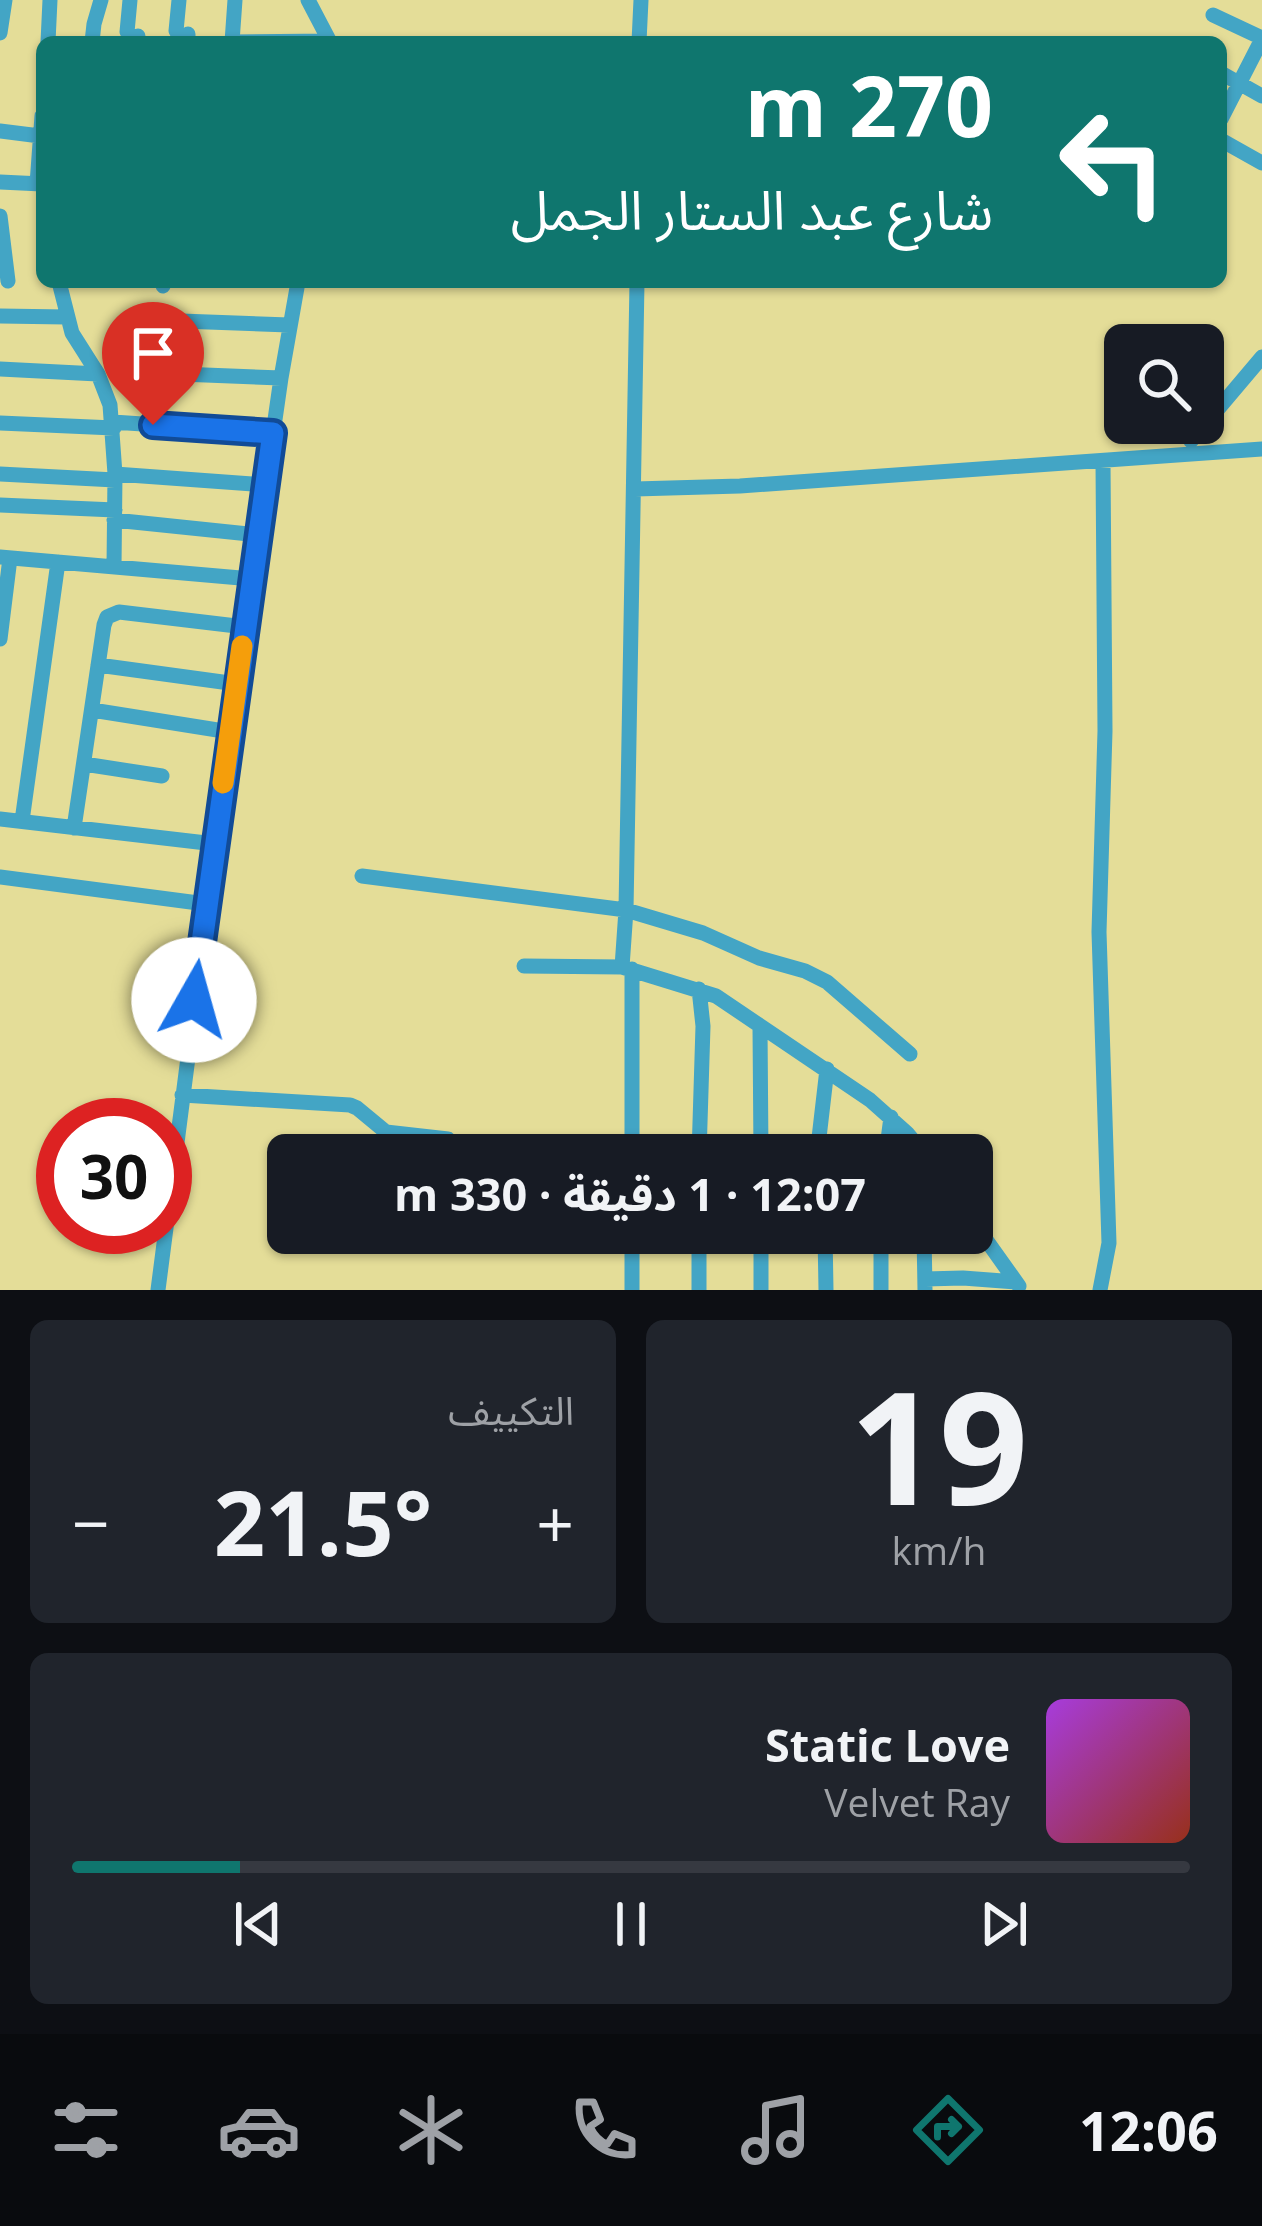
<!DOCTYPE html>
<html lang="ar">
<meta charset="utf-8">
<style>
:root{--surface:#171b24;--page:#20242c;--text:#f1f3f6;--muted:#9ea1a6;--line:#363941;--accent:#0f766e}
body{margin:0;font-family:"Open Sans","Noto Sans Arabic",sans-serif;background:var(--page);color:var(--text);direction:rtl;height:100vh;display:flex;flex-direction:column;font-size:45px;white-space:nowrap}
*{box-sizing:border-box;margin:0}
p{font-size:39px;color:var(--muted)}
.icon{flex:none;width:66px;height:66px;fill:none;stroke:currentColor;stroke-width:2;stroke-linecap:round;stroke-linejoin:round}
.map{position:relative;height:1290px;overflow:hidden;direction:ltr}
.details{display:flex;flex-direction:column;gap:30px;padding:30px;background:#0d0f14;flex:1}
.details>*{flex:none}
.hud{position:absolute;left:36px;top:36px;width:1191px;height:252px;border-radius:18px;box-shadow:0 3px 9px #0004;direction:rtl;background:#0f766e;color:#fff;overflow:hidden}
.buttons{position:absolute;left:1104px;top:324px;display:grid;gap:24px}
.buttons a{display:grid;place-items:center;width:120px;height:120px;border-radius:18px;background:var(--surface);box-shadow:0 3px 9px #0004;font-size:60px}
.speed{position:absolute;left:36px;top:1098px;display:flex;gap:24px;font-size:60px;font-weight:700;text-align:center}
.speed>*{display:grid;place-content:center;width:156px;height:156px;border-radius:50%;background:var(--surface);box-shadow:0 3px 9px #0004;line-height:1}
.speed .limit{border:18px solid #d22;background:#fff;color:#111}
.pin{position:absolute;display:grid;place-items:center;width:102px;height:102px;color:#fff;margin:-123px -51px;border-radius:50% 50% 50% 0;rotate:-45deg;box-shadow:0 0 12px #0007}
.pin .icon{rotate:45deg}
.me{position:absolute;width:132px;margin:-66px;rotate:7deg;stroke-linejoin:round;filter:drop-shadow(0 0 9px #0008)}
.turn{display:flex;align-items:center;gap:42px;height:252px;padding:0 36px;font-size:54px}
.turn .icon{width:156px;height:156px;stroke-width:2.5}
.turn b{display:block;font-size:84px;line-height:102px}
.big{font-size:90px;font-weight:700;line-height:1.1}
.details .widget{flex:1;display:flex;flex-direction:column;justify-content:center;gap:18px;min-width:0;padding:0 42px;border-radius:18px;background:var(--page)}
.details .dial{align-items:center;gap:0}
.dial b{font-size:156px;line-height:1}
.song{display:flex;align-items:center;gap:36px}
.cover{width:144px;height:144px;border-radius:18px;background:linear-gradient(135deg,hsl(280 70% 55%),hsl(10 70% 35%))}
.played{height:12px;border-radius:6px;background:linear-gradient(90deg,var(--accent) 15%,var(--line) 15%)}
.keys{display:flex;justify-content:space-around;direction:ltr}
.heat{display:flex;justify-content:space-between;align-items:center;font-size:66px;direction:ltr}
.details .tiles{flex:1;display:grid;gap:30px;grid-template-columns:1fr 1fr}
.widget:last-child{grid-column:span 2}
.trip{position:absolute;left:267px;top:1134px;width:726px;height:120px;border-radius:18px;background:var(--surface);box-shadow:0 3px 9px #0004;font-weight:700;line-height:120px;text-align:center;direction:rtl}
.tabs{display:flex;height:192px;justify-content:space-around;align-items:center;background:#090b0e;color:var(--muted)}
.tabs .icon{width:84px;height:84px}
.tabs .on{color:var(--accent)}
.tabs b{font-size:54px;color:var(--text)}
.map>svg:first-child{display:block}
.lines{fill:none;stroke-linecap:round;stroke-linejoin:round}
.minor{stroke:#43a5c5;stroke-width:15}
.route-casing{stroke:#114b97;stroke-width:30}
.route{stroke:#1a73e8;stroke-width:21}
.slow{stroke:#f59e0b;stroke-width:21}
</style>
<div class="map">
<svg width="1262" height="1290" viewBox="0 0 1262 1290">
<rect width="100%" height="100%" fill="#e4dd98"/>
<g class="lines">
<path class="minor" d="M308,0L330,42
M1213,15L1262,38
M176,31L179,0
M127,32L130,0
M0,33L5,0
M48,42L50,0
M92,42L94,24L101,0
M138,42V36
M188,42V34
M232,42L330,41
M232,42L235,0
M639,42L641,0
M1221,73L1262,96
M1221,119L1262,39
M0,131L40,136
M1221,140L1262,163
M0,182L42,184
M37,184L42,116
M0,216L8,281
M59,282L72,333L98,374L110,405L115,474L114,567
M162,282L163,286
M0,316L66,317
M181,321L289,325
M1203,365L1209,358
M0,369L98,374
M180,374L281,378
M1203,390L1221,405
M113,422L273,433
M0,423L114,428
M1191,441L1262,357
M0,474L115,480
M115,474L265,485
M635,489L740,486L1262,449
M0,505L115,510
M114,520L258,535
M0,557L252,579
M0,639L10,558
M98,665L237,684
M92,710L230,732
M84,764L162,776
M0,819L215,844
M22,821L58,562
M74,828L104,625L107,617L119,612L245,627
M362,876L626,910L703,933L759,958L805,971L827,982L910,1054
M0,877L206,904
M524,966L622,967L716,996L870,1100L907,1133L925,1155
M622,967L626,910L637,282
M632,969V1155
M699,989L703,1026L699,1155
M760,1027L761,1155
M182,1095L350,1105L357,1108L386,1132L448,1139
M817,1155L827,1069
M886,1155L891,1117
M972,1220L1019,1286
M632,1233V1290
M699,1233V1290
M761,1233V1290
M825,1233L826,1290
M924,1233L925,1290
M925,1279L963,1278L1016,1282
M158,1290L230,732L281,378L298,282
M881,1290V1233
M1100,1290L1109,1243L1099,932L1105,731L1103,462"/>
</g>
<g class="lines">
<g class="route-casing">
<path id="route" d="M153,425L273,433L194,1000"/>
</g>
<use href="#route" class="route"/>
<path class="slow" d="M223,783L242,646"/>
</g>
</svg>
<div class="buttons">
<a><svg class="icon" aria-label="search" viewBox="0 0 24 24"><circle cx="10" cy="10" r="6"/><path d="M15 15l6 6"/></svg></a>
</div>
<div class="speed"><div class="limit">30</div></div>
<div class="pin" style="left:153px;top:425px;background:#d93025"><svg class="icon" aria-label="arrive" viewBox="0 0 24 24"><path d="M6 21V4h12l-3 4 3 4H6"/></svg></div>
<svg class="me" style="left:194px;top:1000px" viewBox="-20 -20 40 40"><circle r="19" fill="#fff"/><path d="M0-13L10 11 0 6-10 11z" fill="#1a73e8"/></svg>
<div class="trip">12:07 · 1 دقيقة · 330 m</div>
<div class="hud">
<div class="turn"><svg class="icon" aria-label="left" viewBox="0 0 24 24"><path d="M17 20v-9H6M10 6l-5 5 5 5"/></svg><div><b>270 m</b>شارع عبد الستار الجمل</div></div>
</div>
</div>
<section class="details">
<div class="tiles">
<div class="widget dial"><b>19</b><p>km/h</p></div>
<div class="widget"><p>التكييف</p>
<div class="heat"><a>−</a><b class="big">21.5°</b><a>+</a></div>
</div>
<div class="widget">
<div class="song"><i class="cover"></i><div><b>Static Love</b><p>Velvet Ray</p></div></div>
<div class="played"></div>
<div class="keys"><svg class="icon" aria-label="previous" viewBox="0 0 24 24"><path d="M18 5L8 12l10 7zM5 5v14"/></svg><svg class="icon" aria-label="pause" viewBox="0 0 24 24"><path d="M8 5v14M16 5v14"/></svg><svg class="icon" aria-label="next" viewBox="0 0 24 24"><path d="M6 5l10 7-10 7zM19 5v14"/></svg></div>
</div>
</div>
</section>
<nav class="tabs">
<b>12:06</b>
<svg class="icon on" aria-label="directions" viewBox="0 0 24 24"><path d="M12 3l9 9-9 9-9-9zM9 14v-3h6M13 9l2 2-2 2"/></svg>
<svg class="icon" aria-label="music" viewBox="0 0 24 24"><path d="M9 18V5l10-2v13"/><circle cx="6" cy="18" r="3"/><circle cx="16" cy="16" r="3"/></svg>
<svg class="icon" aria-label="phone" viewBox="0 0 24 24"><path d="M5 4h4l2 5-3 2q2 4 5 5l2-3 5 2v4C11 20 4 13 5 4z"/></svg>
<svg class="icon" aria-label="climate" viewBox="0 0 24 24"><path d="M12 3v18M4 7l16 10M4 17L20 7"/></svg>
<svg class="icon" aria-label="car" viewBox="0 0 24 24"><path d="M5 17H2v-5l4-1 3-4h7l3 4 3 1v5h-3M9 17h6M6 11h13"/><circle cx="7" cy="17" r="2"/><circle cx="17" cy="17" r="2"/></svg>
<svg class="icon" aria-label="filters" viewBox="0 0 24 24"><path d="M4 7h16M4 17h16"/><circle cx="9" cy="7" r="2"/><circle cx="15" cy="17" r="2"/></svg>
</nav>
